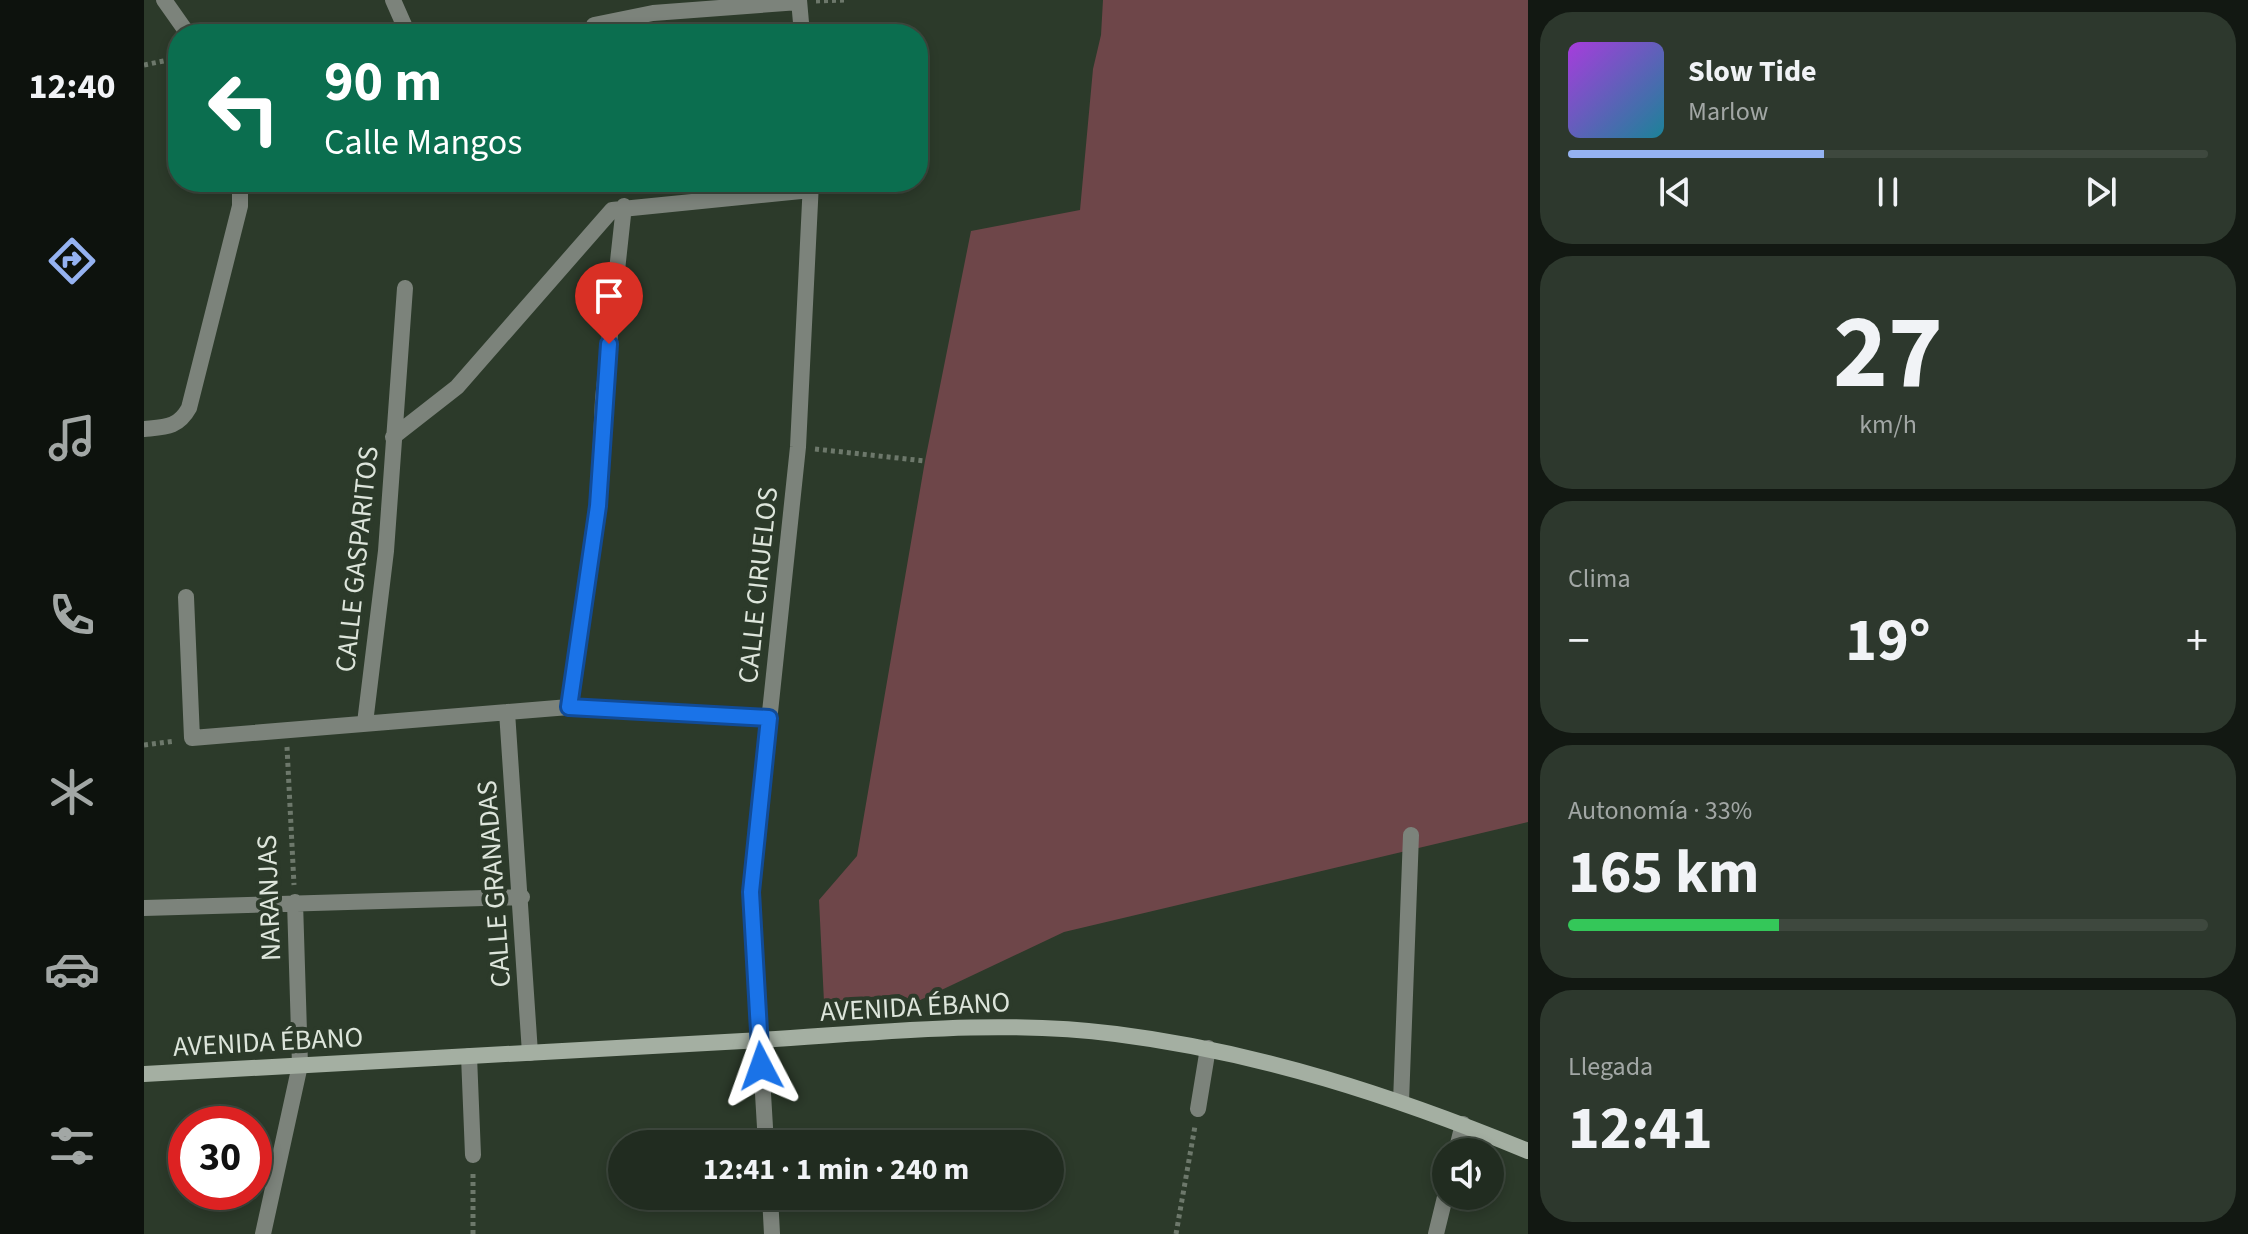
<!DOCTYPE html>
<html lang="es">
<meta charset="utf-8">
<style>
:root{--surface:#212c20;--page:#2d382d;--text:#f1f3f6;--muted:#a2a7a5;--line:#3e483e;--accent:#95b2f1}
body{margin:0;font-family:"Source Sans 3",sans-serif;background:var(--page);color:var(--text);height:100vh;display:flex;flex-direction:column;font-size:30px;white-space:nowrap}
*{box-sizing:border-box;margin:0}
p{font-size:26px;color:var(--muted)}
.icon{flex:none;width:44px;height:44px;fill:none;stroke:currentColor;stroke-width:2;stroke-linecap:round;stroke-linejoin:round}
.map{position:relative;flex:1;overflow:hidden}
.drawer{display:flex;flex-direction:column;gap:12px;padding:12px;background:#121812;width:720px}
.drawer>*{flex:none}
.banner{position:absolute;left:24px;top:24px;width:760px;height:168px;border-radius:32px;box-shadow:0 4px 12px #0003,0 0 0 2px var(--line);background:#0b6e4f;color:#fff;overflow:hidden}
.tools{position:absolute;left:1288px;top:1138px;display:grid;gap:16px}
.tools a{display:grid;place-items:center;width:72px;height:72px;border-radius:50%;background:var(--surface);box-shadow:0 4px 12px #0003,0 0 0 2px var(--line);font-size:40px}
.speed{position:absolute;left:24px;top:1106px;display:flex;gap:16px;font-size:40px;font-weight:700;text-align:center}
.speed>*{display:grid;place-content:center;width:104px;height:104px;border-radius:50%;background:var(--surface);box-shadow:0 4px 12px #0003,0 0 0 2px var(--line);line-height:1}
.speed .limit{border:12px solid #d22;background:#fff;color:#111}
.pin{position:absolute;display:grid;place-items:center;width:68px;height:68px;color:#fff;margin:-82px -34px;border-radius:50% 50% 50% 0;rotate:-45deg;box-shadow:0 0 8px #0007}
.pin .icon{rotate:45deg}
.me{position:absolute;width:88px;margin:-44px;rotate:356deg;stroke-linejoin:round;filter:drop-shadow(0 0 6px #0008)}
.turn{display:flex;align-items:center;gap:28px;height:168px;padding:0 24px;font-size:36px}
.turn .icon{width:104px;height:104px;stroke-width:2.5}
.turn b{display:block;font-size:56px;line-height:68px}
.big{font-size:60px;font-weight:700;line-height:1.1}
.drawer .tile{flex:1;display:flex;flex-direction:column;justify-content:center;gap:12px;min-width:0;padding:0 28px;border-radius:32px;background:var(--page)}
.drawer .dial{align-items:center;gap:0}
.dial b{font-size:104px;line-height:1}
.song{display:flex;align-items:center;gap:24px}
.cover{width:96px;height:96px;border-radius:12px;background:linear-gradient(135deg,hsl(280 70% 55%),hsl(190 70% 35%))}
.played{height:8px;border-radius:4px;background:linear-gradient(90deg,var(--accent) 40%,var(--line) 40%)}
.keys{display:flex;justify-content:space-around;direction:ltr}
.heat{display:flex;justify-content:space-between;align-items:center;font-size:44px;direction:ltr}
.charge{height:12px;border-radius:6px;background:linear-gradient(90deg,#34c759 33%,var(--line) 0)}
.trip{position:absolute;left:464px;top:1130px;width:456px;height:80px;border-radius:40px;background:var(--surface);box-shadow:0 4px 12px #0003,0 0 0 2px var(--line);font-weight:700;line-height:80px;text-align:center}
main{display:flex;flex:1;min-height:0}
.tabs{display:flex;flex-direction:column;width:144px;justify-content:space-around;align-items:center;background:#0d120d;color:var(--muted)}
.tabs .icon{width:56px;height:56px}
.tabs .current{color:var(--accent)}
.tabs b{font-size:36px;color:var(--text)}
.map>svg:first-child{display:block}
.green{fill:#6e4649}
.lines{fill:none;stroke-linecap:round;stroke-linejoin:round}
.path{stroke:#6d786b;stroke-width:5;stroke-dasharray:4 4;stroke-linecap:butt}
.minor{stroke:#7c837b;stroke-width:16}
.secondary{stroke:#a4afa2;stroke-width:16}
.route-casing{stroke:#114b97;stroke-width:20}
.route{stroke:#1a73e8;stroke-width:14}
.labels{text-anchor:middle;stroke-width:8;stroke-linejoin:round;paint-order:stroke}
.street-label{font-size:28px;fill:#dde5db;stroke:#2c3a2a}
</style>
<main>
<nav class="tabs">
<b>12:40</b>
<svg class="icon current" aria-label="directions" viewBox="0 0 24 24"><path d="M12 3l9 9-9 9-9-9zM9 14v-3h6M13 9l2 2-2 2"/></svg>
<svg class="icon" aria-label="music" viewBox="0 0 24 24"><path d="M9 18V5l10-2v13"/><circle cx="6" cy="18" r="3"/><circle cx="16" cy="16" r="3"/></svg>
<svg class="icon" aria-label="phone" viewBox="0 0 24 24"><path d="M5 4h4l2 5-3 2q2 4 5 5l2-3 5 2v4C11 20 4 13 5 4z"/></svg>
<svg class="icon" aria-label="climate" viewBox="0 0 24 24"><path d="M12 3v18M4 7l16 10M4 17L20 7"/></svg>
<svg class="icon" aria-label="car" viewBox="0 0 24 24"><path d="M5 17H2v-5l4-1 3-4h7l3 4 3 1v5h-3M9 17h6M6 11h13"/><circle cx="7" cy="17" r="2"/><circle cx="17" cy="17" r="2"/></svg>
<svg class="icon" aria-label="filters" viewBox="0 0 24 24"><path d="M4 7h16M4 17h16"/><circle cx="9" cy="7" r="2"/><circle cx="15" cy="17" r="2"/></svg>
</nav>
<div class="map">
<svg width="1384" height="1234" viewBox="0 0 1384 1234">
<rect width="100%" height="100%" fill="#2c3a2a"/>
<path class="green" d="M959,0H1384V822L920,932L772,1002L755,994L680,1002L675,900L713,856L781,461L827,231L936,210L949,69L957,35Z"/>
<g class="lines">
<path class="path" d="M672,1L703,0
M416,34L433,30
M0,65L34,58
M671,449L781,461
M0,745L31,741
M143,747L150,885
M329,1234V1172
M1032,1234L1051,1126"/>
<path class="minor" d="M20,0L44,34
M249,0L264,34
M655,0L658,34
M450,25L509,13L655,2
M0,429C21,427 34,428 45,408L96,206V182
M249,437L313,387L468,210L667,190
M42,597L48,738L425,707L625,718
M425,707L454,506L459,399L480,206
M363,712L386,1053
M221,723L242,551L261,288
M0,908L378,897
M325,1056L329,1155
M1257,1102L1267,835
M1054,1109L1064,1048
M622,1144L607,892L654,447L667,182
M1312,1152L1319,1124
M626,1196L628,1234
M119,1234L156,1065L151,902
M1292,1234L1302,1193"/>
<path class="secondary" d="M0,1074C200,1063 399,1052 599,1041C724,1034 847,1018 972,1034C1115,1052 1250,1096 1384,1151"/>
</g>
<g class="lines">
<g class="route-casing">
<path id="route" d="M465,344L454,506L425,707L625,718L607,892L617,1066"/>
</g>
<use href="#route" class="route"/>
</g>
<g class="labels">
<g class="street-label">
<text transform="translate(212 559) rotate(-84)" y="10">CALLE GASPARITOS</text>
<text transform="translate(613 585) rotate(-84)" y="10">CALLE CIRUELOS</text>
<text transform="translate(349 884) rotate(-94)" y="10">CALLE GRANADAS</text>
<text transform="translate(124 898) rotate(-92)" y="10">NARANJAS</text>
<text transform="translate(771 1006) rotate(-3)" y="10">AVENIDA ÉBANO</text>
<text transform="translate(124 1041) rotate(-3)" y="10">AVENIDA ÉBANO</text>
</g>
</g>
</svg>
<div class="tools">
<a><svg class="icon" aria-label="sound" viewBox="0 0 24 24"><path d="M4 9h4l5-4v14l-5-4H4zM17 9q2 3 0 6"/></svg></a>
</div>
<div class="speed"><div class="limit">30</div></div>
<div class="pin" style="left:465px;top:344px;background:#d93025"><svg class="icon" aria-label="arrive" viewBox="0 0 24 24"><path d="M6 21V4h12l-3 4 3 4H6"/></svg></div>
<svg class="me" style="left:617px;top:1066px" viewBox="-20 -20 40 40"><path d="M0-17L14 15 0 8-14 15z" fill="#1a73e8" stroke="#fff" stroke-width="4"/></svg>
<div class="trip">12:41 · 1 min · 240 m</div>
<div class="banner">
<div class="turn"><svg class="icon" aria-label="left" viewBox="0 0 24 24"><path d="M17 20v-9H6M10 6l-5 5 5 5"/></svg><div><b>90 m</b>Calle Mangos</div></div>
</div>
</div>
<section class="drawer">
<div class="tile">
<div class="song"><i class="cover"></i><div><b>Slow Tide</b><p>Marlow</p></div></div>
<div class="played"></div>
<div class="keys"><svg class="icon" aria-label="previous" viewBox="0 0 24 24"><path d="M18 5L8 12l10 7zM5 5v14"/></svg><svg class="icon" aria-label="pause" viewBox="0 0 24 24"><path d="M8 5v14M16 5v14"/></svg><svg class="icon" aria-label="next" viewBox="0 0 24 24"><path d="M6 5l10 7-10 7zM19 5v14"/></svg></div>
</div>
<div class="tile dial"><b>27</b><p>km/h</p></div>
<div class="tile"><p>Clima</p>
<div class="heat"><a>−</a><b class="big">19°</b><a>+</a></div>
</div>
<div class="tile"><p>Autonomía · 33%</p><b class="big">165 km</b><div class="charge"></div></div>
<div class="tile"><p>Llegada</p><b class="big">12:41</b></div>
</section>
</main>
